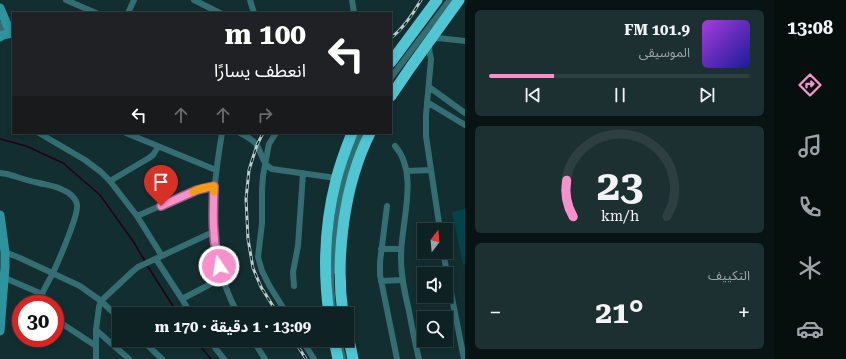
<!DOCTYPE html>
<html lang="ar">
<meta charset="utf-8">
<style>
:root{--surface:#0e2224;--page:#1c2f31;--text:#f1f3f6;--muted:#9ba4a6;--line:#2e3f41;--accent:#f890cc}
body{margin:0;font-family:"Roboto Serif","Noto Sans Arabic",serif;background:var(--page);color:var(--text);direction:rtl;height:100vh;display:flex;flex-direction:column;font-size:15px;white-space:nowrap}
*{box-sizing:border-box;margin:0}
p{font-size:13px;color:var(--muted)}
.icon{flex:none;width:22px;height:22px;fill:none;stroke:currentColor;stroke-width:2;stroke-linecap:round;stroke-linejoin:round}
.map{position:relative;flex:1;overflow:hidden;direction:ltr}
.drawer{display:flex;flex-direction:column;gap:10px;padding:10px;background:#081314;width:309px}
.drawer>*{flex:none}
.guide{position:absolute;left:12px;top:12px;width:380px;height:122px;border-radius:0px;box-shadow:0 2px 6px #0003,0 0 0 1px var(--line);direction:rtl;background:#202124;color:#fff;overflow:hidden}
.needle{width:26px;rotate:16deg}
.controls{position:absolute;left:417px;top:223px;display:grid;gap:8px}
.controls a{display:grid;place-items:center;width:36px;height:36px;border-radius:0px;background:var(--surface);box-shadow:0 2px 6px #0003,0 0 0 1px var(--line);font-size:20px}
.speed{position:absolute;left:12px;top:295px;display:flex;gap:8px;font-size:20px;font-weight:700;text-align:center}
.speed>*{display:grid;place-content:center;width:52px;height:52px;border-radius:50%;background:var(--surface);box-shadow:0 2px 6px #0003,0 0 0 1px var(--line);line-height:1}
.speed .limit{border:6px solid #d22;background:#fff;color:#111}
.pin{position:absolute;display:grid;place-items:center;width:34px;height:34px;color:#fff;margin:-41px -17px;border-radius:50% 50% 50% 0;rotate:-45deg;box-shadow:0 0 4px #0007}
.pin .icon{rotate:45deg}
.me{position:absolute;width:44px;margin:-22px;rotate:348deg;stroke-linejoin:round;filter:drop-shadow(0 0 3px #0008)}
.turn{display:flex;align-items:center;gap:14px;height:84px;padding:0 20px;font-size:18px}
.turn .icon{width:52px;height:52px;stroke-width:2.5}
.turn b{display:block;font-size:28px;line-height:34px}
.lanes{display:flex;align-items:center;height:38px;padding:0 20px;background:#0003;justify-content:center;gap:20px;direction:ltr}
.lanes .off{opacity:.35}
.big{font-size:30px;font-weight:700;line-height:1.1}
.drawer .tile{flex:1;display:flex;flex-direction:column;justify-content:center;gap:6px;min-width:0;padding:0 14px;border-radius:6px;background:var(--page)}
.drawer .dial{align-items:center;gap:0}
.dial svg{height:104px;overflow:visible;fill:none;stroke:var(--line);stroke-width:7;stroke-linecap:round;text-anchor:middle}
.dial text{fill:var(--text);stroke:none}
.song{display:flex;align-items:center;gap:12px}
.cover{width:48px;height:48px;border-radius:6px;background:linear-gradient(135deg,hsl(280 70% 55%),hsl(240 70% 35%))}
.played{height:4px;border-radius:2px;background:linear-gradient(90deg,var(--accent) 25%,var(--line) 25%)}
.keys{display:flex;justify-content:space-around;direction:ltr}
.heat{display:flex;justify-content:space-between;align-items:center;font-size:22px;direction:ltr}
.trip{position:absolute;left:112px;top:307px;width:242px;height:40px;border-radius:0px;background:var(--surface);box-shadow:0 2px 6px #0003,0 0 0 1px var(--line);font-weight:700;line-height:40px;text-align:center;direction:rtl}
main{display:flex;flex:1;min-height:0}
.tab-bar{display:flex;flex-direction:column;width:72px;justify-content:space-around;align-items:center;background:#060e0e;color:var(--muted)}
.tab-bar .icon{width:28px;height:28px}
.tab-bar .current{color:var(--accent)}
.tab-bar b{font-size:18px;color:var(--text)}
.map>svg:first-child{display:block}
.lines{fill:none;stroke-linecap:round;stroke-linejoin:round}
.stream{stroke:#220016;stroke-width:1.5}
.building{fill:#034349}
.lane{stroke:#346d72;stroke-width:3}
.street{stroke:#346d72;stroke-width:6}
.secondary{stroke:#2e939c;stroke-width:9}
.highway{stroke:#4fc6d2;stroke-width:11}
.rail-casing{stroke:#bbccce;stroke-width:3}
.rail{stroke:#082426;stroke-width:1.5;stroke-dasharray:4.5;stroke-linecap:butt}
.route-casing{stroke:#a15e85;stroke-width:10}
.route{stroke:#f890cc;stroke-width:7}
.slow{stroke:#f59e0b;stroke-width:7}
</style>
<main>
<nav class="tab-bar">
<b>13:08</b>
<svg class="icon current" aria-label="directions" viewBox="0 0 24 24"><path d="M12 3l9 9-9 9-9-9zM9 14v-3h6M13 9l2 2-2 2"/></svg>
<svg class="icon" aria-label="music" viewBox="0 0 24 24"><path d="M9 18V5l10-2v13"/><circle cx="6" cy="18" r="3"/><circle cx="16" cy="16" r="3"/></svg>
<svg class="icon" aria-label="phone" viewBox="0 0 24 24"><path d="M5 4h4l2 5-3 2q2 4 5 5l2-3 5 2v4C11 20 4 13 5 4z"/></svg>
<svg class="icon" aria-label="climate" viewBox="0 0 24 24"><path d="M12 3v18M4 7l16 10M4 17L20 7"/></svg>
<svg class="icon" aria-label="car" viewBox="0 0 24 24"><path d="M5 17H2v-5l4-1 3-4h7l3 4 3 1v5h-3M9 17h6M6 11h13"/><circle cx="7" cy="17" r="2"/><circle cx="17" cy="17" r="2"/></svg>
</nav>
<section class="drawer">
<div class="tile">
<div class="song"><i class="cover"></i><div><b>101.9 FM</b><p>الموسيقى</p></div></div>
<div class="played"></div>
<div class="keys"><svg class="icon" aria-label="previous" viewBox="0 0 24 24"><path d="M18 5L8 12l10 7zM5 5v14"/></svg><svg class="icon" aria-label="pause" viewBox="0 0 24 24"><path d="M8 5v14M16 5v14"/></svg><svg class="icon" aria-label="next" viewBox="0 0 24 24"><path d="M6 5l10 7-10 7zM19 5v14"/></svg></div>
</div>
<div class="tile dial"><svg viewBox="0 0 100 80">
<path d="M14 69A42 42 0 1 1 86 69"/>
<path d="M14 69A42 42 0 0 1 9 41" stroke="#f890cc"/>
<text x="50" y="56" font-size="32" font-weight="700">23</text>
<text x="50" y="72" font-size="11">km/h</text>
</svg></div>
<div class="tile"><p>التكييف</p>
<div class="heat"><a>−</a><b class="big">21°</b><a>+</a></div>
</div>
</section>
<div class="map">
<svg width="465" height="359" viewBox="0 0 465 359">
<rect width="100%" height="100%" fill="#132e30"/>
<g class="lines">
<path class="stream" d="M0,139L26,146L63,163L100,195L133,241L145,261
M147,265L178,314
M195,340L211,359"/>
</g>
<path class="building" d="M465,209V264H463L452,212Z"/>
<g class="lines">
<path class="lane" d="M391,75L448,0
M391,80L451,0
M335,272C334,224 343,177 362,133
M335,314C328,252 334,191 359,133
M340,340L345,359"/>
<path class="street" d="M66,0L96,13
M194,0L220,13
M250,0L254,13
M352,0L354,13
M128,13L134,0
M0,24L10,27
M0,29L11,33
M429,87L465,113
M427,102L465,125
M39,133L85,160L101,172L110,181L137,216L162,256
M126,133L216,170
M222,133C211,198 205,254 238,314
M240,133C246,136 252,139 256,144C262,153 262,164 272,169L336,178
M276,133L269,144L268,149L263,176L262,189V223L258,257L262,271L269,285L287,314
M395,146C420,174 400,225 401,259C401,277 405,294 409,311C412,327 415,343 419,359
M407,171L431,170
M0,173L7,174C18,177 28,181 39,183C47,185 56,186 63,190C69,192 76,198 77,205C79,214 58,262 53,273C48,283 40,293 41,304
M110,181L149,158L153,155L158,147
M387,206L380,262V275L397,359
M137,216L197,190L214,186
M440,230L426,136V115L431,59C429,52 428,47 430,40L438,38L465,41
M381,249H401
M5,252L20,258L80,286L101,301L119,318
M443,252L464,359
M156,259L182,299L191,314
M5,278L42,294
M381,281L403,280
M294,286L293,272L298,246L303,173
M182,299L222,278
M55,319L96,346
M96,330L129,359
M142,340L162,359
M209,340L224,359
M253,340L265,359
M302,340L314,359
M96,359V330L99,307L101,301L132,272L138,267L213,232"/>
<path class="secondary" d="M0,8L8,27
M0,37L3,35L12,33
M0,215L5,252V267L0,331"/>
<path class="highway" d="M391,62L437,0
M391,96L410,68L459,0
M329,314C323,270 325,223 336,180C340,164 346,148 352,133
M343,314C335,257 344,185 370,133
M347,331L353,359
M334,340L338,359"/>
<g class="rail-casing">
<path id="rail" d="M391,38C404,28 413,14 421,0
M263,133L257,145L249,170L246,199L248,239L253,268L261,287L278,314
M294,340L306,359"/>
</g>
<use href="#rail" class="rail"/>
</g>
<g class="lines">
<g class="route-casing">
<path id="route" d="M161,206L197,190L214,186C213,213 212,239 219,266"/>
</g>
<use href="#route" class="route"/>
<path class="slow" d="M193,192L202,188L214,186V192"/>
</g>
</svg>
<div class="controls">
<a><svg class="needle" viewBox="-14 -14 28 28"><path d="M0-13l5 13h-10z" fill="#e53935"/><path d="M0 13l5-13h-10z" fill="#9ba4a6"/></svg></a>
<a><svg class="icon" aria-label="sound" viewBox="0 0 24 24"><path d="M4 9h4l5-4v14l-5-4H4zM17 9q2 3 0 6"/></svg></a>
<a><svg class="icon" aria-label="search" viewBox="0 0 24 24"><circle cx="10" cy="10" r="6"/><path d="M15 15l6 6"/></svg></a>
</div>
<div class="speed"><div class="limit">30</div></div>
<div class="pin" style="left:161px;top:206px;background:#d93025"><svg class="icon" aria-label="arrive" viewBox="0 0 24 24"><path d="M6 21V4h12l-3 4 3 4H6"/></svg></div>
<svg class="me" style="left:219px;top:266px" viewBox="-20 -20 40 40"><circle r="17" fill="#f890cc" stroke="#fff" stroke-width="3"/><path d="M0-11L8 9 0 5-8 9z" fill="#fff"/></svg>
<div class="trip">13:09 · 1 دقيقة · 170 m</div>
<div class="guide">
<div class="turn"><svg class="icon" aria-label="left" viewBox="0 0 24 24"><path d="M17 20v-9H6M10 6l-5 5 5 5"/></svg><div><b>100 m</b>انعطف يسارًا</div></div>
<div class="lanes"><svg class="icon" aria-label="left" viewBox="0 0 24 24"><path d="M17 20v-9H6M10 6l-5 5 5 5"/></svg><svg class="icon off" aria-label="ahead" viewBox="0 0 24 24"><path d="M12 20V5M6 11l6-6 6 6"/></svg><svg class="icon off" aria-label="ahead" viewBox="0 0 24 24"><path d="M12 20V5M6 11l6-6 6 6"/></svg><svg class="icon off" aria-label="right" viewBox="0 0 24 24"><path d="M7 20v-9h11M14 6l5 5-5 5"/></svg></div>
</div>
</div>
</main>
